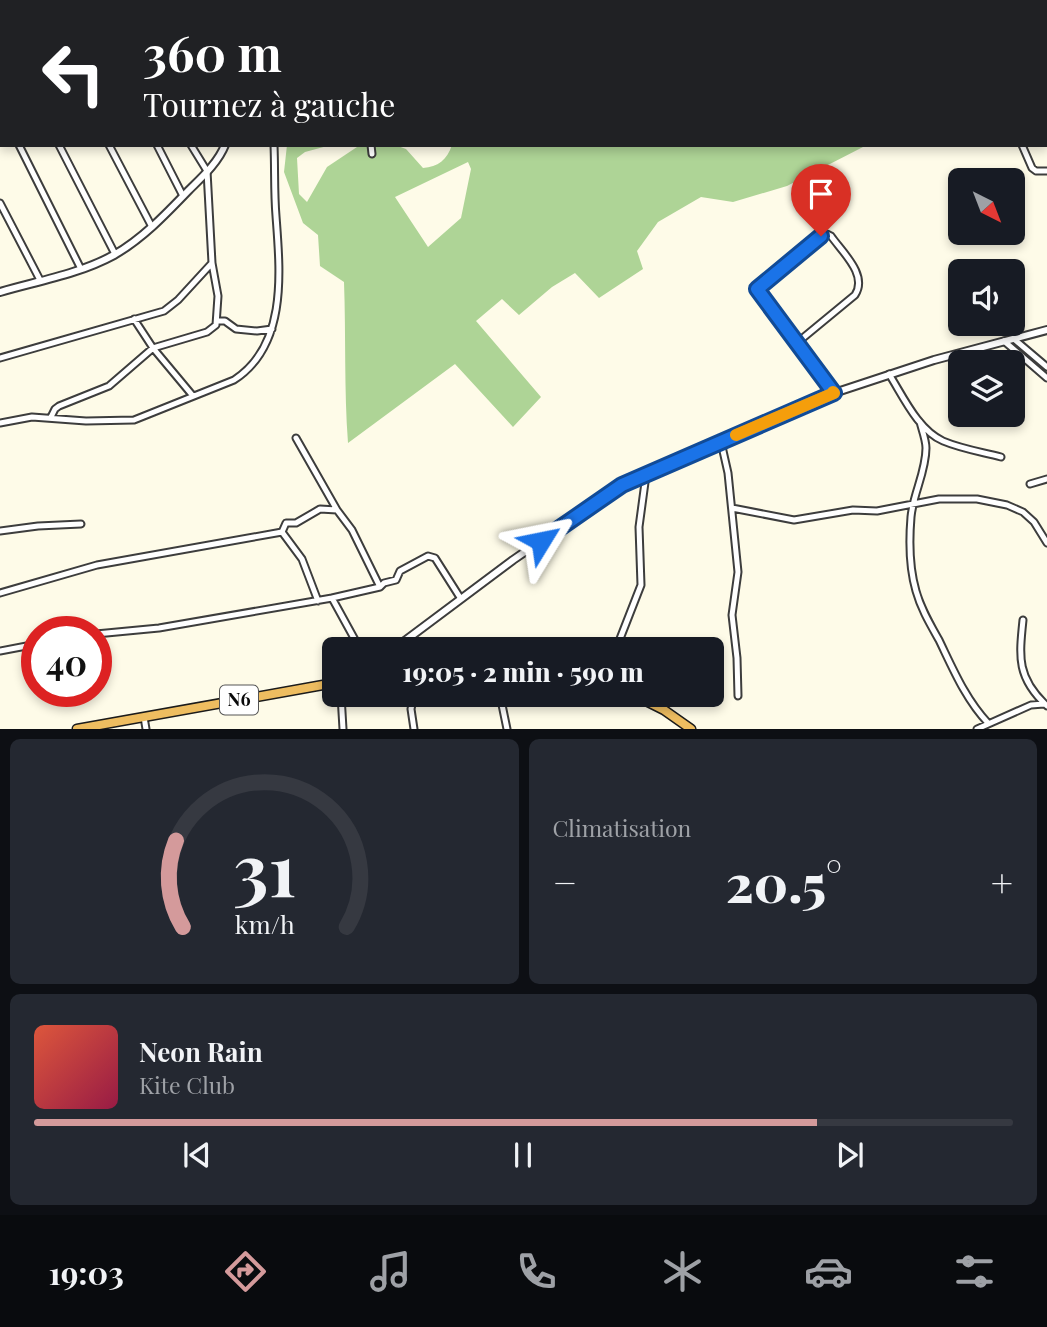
<!DOCTYPE html>
<html lang="fr">
<meta charset="utf-8">
<style>
:root{--surface:#171b24;--page:#242831;--text:#f1f3f6;--muted:#9ea1a6;--line:#363941;--accent:#d49a9b}
body{margin:0;font-family:"Playfair Display",serif;background:var(--page);color:var(--text);height:100vh;display:flex;flex-direction:column;font-size:26px;white-space:nowrap}
*{box-sizing:border-box;margin:0}
p{font-size:23px;color:var(--muted)}
.icon{flex:none;width:38px;height:38px;fill:none;stroke:currentColor;stroke-width:2;stroke-linecap:round;stroke-linejoin:round}
.map{position:relative;height:729px;overflow:hidden}
.side{display:flex;flex-direction:column;gap:10px;padding:10px;background:#0d0f14;flex:1}
.side>*{flex:none}
.guide{position:absolute;left:0px;top:0px;width:1048px;height:147px;box-shadow:0 4px 10px #0003;background:#202124;color:#fff;overflow:hidden}
.needle{width:46px;rotate:138deg}
.controls{position:absolute;left:948px;top:168px;display:grid;gap:14px}
.controls a{display:grid;place-items:center;width:77px;height:77px;border-radius:10px;background:var(--surface);box-shadow:0 4px 10px #0003;font-size:35px}
.speed{position:absolute;left:21px;top:616px;display:flex;gap:14px;font-size:35px;font-weight:700;text-align:center}
.speed>*{display:grid;place-content:center;width:91px;height:91px;border-radius:50%;background:var(--surface);box-shadow:0 4px 10px #0003;line-height:1}
.speed .limit{border:10px solid #d22;background:#fff;color:#111}
.pin{position:absolute;display:grid;place-items:center;width:60px;height:60px;color:#fff;margin:-72px -30px;border-radius:50% 50% 50% 0;rotate:-45deg;box-shadow:0 0 7px #0007}
.pin .icon{rotate:45deg}
.me{position:absolute;width:77px;margin:-38px;rotate:55deg;stroke-linejoin:round;filter:drop-shadow(0 0 5px #0008)}
.turn{display:flex;align-items:center;gap:24px;height:147px;padding:0 28px;font-size:32px}
.turn .icon{width:91px;height:91px;stroke-width:2.5}
.turn b{display:block;font-size:49px;line-height:60px}
.big{font-size:52px;font-weight:800;line-height:1.1}
.side .tile{flex:1;display:flex;flex-direction:column;justify-content:center;gap:10px;min-width:0;padding:0 24px;border-radius:10px;background:var(--page)}
.side .dial{align-items:center;gap:0}
.dial svg{height:182px;overflow:visible;fill:none;stroke:var(--line);stroke-width:7;stroke-linecap:round;text-anchor:middle}
.dial text{fill:var(--text);stroke:none}
.song{display:flex;align-items:center;gap:21px}
.cover{width:84px;height:84px;border-radius:10px;background:linear-gradient(135deg,hsl(10 70% 55%),hsl(340 70% 35%))}
.played{height:7px;border-radius:4px;background:linear-gradient(90deg,var(--accent) 80%,var(--line) 80%)}
.keys{display:flex;justify-content:space-around;direction:ltr}
.heat{display:flex;justify-content:space-between;align-items:center;font-size:38px;direction:ltr}
.side .tiles{flex:1;display:grid;gap:10px;grid-template-columns:1fr 1fr}
.tile:last-child{grid-column:span 2}
.trip{position:absolute;left:322px;top:637px;width:402px;height:70px;border-radius:10px;background:var(--surface);box-shadow:0 4px 10px #0003;font-weight:800;line-height:70px;text-align:center}
.tabs{display:flex;height:112px;justify-content:space-around;align-items:center;background:#090b0e;color:var(--muted)}
.tabs .icon{width:49px;height:49px}
.tabs .current{color:var(--accent)}
.tabs b{font-size:32px;color:var(--text)}
.map>svg:first-child{display:block}
.forest{fill:#aed496;fill-rule:evenodd}
.lines{fill:none;stroke-linecap:round;stroke-linejoin:round}
.minor-casing{stroke:#3d3d3d;stroke-width:9}
.tertiary-casing{stroke:#3d3d3d;stroke-width:10}
.trunk-casing{stroke:#1b1b1b;stroke-width:11}
.minor{stroke:#fff;stroke-width:5}
.tertiary{stroke:#fff;stroke-width:6}
.trunk{stroke:#eebd60;stroke-width:8}
.route-casing{stroke:#114b97;stroke-width:18}
.route{stroke:#1a73e8;stroke-width:12}
.slow{stroke:#f59e0b;stroke-width:12}
.labels{text-anchor:middle;stroke-width:7;stroke-linejoin:round;paint-order:stroke}
.shield{fill:#fff;stroke:#545454;stroke-width:2}
.shield-label{font-size:18px;font-weight:bold;fill:#0a0a0a}
</style>
<div class="map">
<svg width="1047" height="729" viewBox="0 0 1047 729">
<rect width="100%" height="100%" fill="#fefbe8"/>
<path class="forest" d="M287,145H331L305,152L297,158L299,194L307,202L327,167L360,145H395L406,149L423,168C438,167 447,160 452,145H863V147L787,186L733,202L701,197L658,222L637,251L643,269L599,298L575,273L552,287L519,315L502,299L476,321L541,397L513,427L455,364L348,443C344,389 346,336 344,282L320,266L318,235L303,223L284,172ZM468,162L471,169L461,218L428,247L395,197Z"/>
<g class="lines">
<g class="minor-casing">
<path id="minor" d="M30,0L31,2
M142,0L143,2
M232,0V2
M57,2L61,0
M0,33L2,36
M0,109L2,113
M19,145L81,269
M59,145L115,254
M109,145L152,227
M157,145L183,196
M371,145L372,154
M1022,145L1032,168L1036,171H1047
M0,203L40,280
M134,319L153,348L193,396
M217,321H225L236,329L257,331L272,329
M1014,339L1047,367
M1004,341L1047,378
M798,342L855,295C868,275 843,253 831,236L827,234L809,245L757,289L834,393
M0,358L164,311L178,300L212,263
M889,374C903,396 918,430 943,441C962,449 982,452 1001,457
M51,417L55,409L59,406L109,386L153,348L207,332L216,325L218,296L212,263L207,171L191,145
M920,422C922,430 926,440 926,448C926,472 913,494 911,517C909,541 909,567 916,591C921,609 930,624 939,640C953,669 966,700 988,723
M0,423L32,417L86,421L134,420L234,380C288,345 280,271 276,216C274,192 275,169 274,145
M296,438L337,510L352,530L380,587
M721,442L728,473L738,572L732,615L737,658L738,696
M1030,484L1047,479
M732,508L794,520L853,510L877,511L939,499H977L1007,505L1023,512L1034,522L1047,543
M0,531L38,526L81,524
M282,532L286,523H296L320,509L337,510
M0,593L97,565L282,532L302,559L318,601
M332,598L380,587L384,583L396,580L400,571L428,556L435,558L461,599
M1023,620C1019,658 1017,678 1047,706
M96,634L159,628L332,598L360,649
M616,649L641,585L639,527L646,475
M0,651L37,644
M341,695L343,729
M414,695L411,709L414,729
M500,695L507,729
M144,717L146,729
M977,729L1031,705L1044,704"/>
</g>
<g class="tertiary-casing">
<path id="tertiary" d="M380,2L383,0
M0,292C38,281 79,274 114,255C142,239 165,215 188,191C201,178 218,163 225,145
M394,649L513,560L622,485L834,393L934,360L1047,330"/>
</g>
<g class="trunk-casing">
<path id="trunk" d="M634,695L664,710L691,729
M77,729L334,683"/>
</g>
<use href="#minor" class="minor"/>
<use href="#tertiary" class="tertiary"/>
<use href="#trunk" class="trunk"/>
</g>
<g class="lines">
<g class="route-casing">
<path id="route" d="M541,541L622,485L834,393L757,289L821,236"/>
</g>
<use href="#route" class="route"/>
<path class="slow" d="M736,435L834,393L833,392"/>
</g>
<g class="labels">
<rect class="shield" x="220" y="685.5" width="38" height="29" rx="5"/>
<g class="shield-label">
<text x="239" y="706">N6</text>
</g>
</g>
</svg>
<div class="controls">
<a><svg class="needle" viewBox="-14 -14 28 28"><path d="M0-13l5 13h-10z" fill="#e53935"/><path d="M0 13l5-13h-10z" fill="#9ea1a6"/></svg></a>
<a><svg class="icon" aria-label="sound" viewBox="0 0 24 24"><path d="M4 9h4l5-4v14l-5-4H4zM17 9q2 3 0 6"/></svg></a>
<a><svg class="icon" aria-label="layers" viewBox="0 0 24 24"><path d="M12 4l9 5-9 5-9-5zM3 14l9 5 9-5"/></svg></a>
</div>
<div class="speed"><div class="limit">40</div></div>
<div class="pin" style="left:821px;top:236px;background:#d93025"><svg class="icon" aria-label="arrive" viewBox="0 0 24 24"><path d="M6 21V4h12l-3 4 3 4H6"/></svg></div>
<svg class="me" style="left:541px;top:541px" viewBox="-20 -20 40 40"><path d="M0-17L14 15 0 8-14 15z" fill="#1a73e8" stroke="#fff" stroke-width="4"/></svg>
<div class="trip">19:05 · 2 min · 590 m</div>
<div class="guide">
<div class="turn"><svg class="icon" aria-label="left" viewBox="0 0 24 24"><path d="M17 20v-9H6M10 6l-5 5 5 5"/></svg><div><b>360 m</b>Tournez à gauche</div></div>
</div>
</div>
<section class="side">
<div class="tiles">
<div class="tile dial"><svg viewBox="0 0 100 80">
<path d="M14 69A42 42 0 1 1 86 69"/>
<path d="M14 69A42 42 0 0 1 11 31" stroke="#d49a9b"/>
<text x="50" y="56" font-size="32" font-weight="700">31</text>
<text x="50" y="72" font-size="11">km/h</text>
</svg></div>
<div class="tile"><p>Climatisation</p>
<div class="heat"><a>−</a><b class="big">20.5°</b><a>+</a></div>
</div>
<div class="tile">
<div class="song"><i class="cover"></i><div><b>Neon Rain</b><p>Kite Club</p></div></div>
<div class="played"></div>
<div class="keys"><svg class="icon" aria-label="previous" viewBox="0 0 24 24"><path d="M18 5L8 12l10 7zM5 5v14"/></svg><svg class="icon" aria-label="pause" viewBox="0 0 24 24"><path d="M8 5v14M16 5v14"/></svg><svg class="icon" aria-label="next" viewBox="0 0 24 24"><path d="M6 5l10 7-10 7zM19 5v14"/></svg></div>
</div>
</div>
</section>
<nav class="tabs">
<b>19:03</b>
<svg class="icon current" aria-label="directions" viewBox="0 0 24 24"><path d="M12 3l9 9-9 9-9-9zM9 14v-3h6M13 9l2 2-2 2"/></svg>
<svg class="icon" aria-label="music" viewBox="0 0 24 24"><path d="M9 18V5l10-2v13"/><circle cx="6" cy="18" r="3"/><circle cx="16" cy="16" r="3"/></svg>
<svg class="icon" aria-label="phone" viewBox="0 0 24 24"><path d="M5 4h4l2 5-3 2q2 4 5 5l2-3 5 2v4C11 20 4 13 5 4z"/></svg>
<svg class="icon" aria-label="climate" viewBox="0 0 24 24"><path d="M12 3v18M4 7l16 10M4 17L20 7"/></svg>
<svg class="icon" aria-label="car" viewBox="0 0 24 24"><path d="M5 17H2v-5l4-1 3-4h7l3 4 3 1v5h-3M9 17h6M6 11h13"/><circle cx="7" cy="17" r="2"/><circle cx="17" cy="17" r="2"/></svg>
<svg class="icon" aria-label="filters" viewBox="0 0 24 24"><path d="M4 7h16M4 17h16"/><circle cx="9" cy="7" r="2"/><circle cx="15" cy="17" r="2"/></svg>
</nav>
